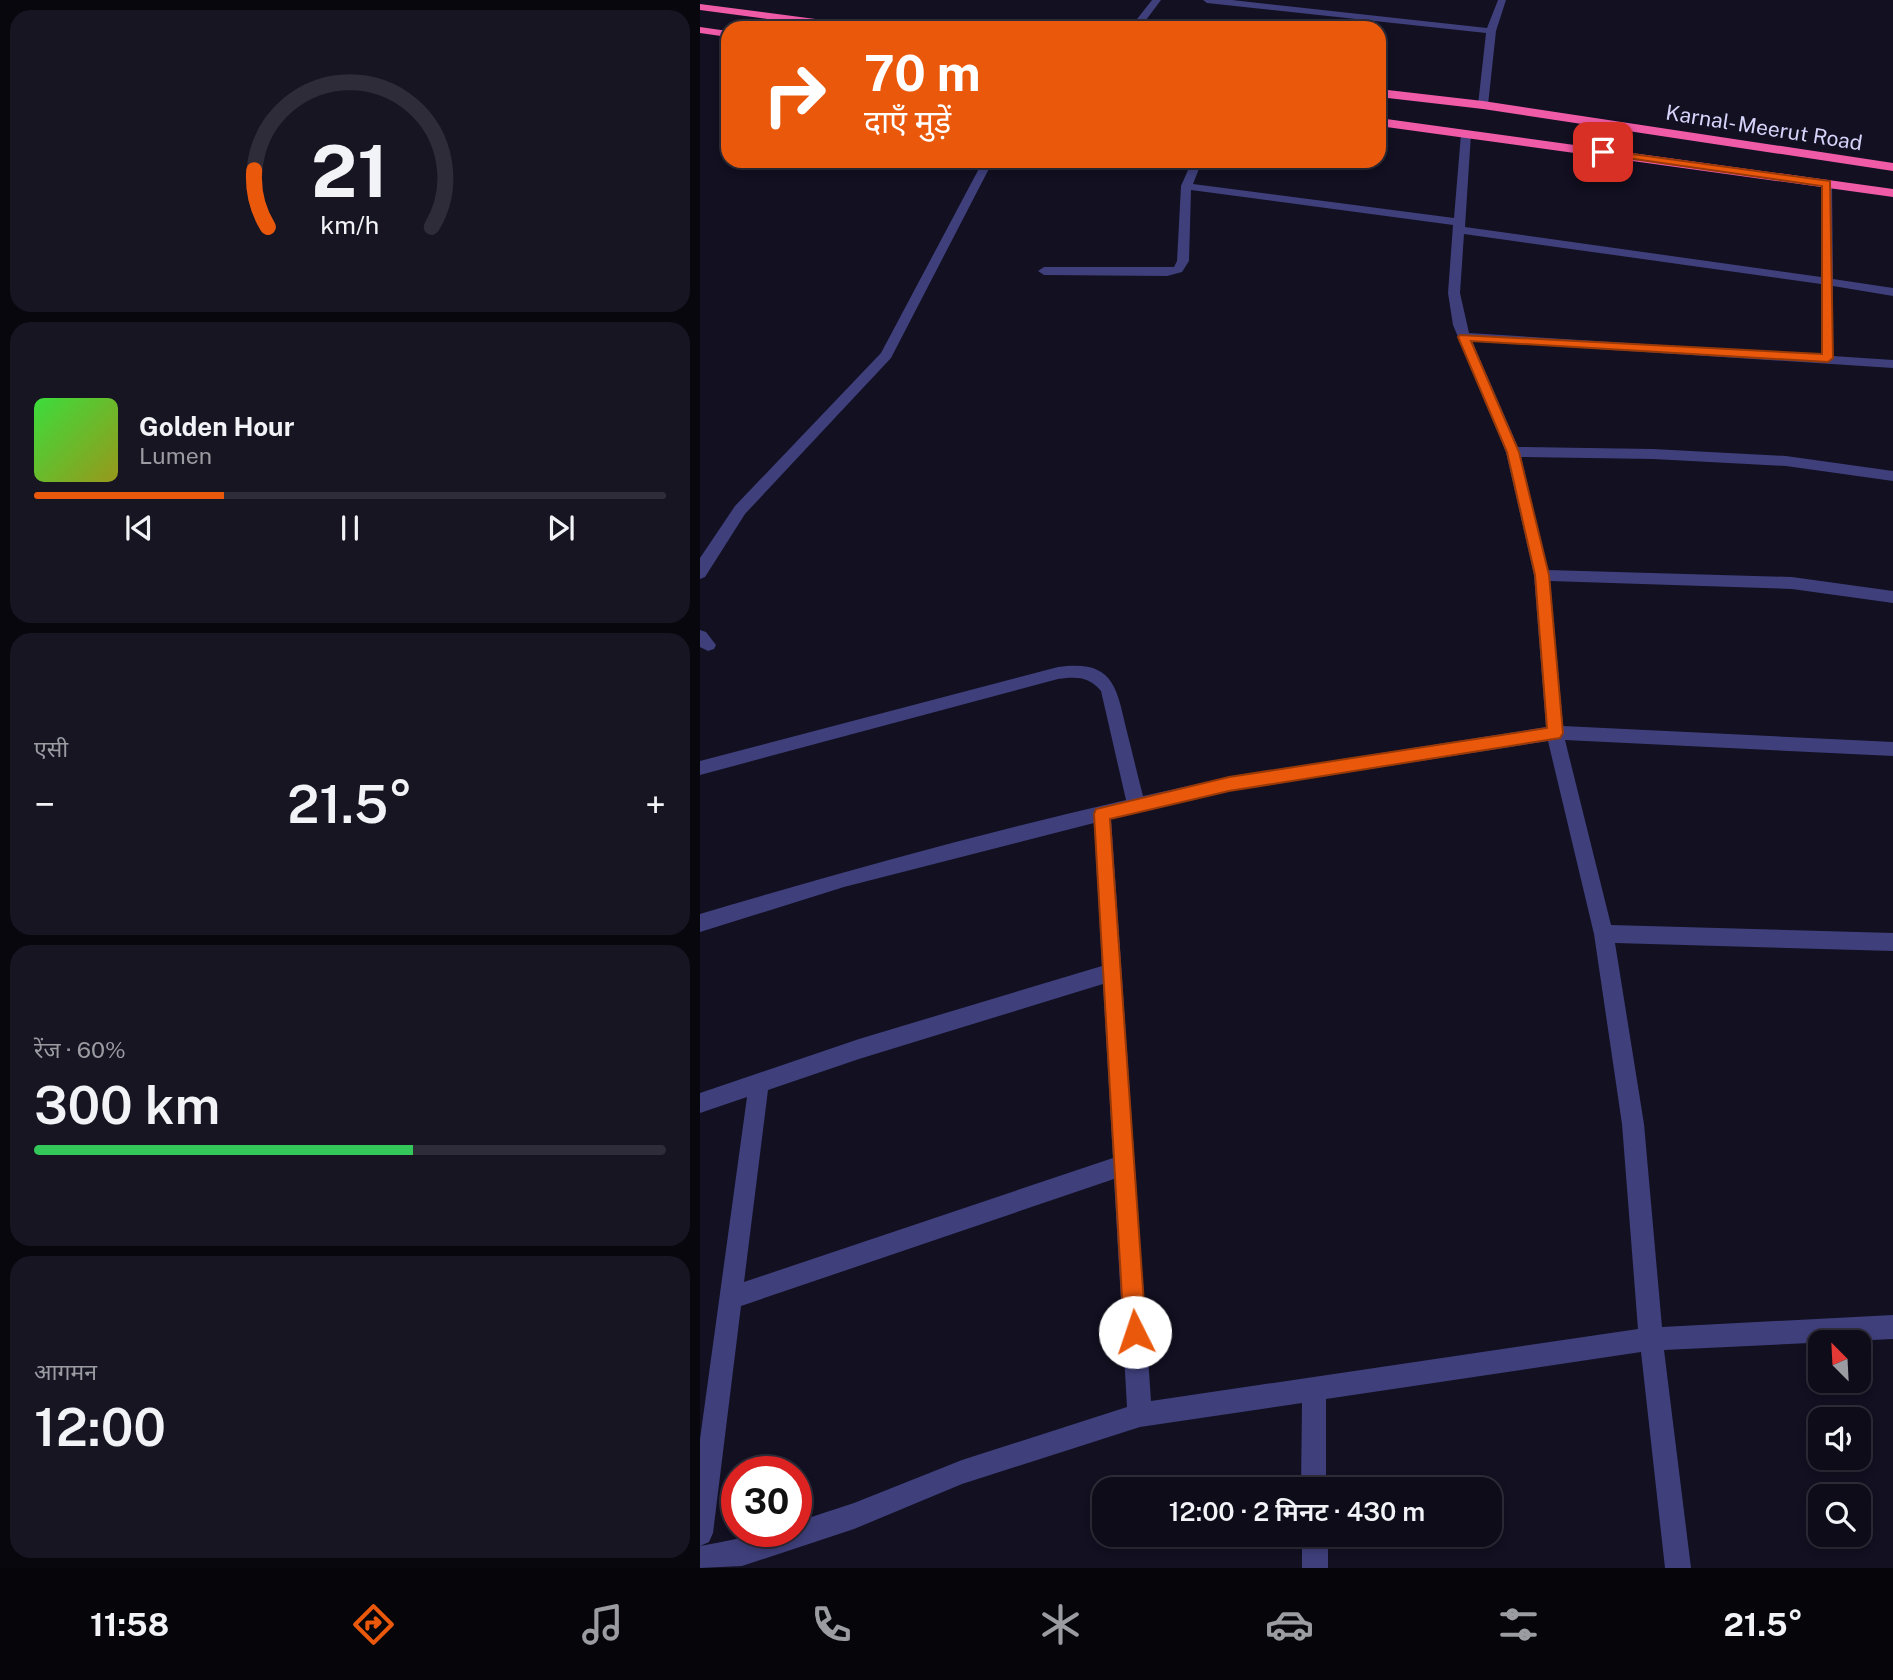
<!DOCTYPE html>
<html lang="hi">
<meta charset="utf-8">
<style>
:root{--surface:#0e0c19;--page:#171522;--text:#f1f3f6;--muted:#9b9ba2;--line:#2e2c38;--accent:#ea580c}
body{margin:0;font-family:"Public Sans","Noto Sans Devanagari",sans-serif;background:var(--page);color:var(--text);height:100vh;display:flex;flex-direction:column;font-size:26px;white-space:nowrap}
*{box-sizing:border-box;margin:0}
p{font-size:23px;color:var(--muted)}
.icon{flex:none;width:38px;height:38px;fill:none;stroke:currentColor;stroke-width:2;stroke-linecap:round;stroke-linejoin:round}
.map{position:relative;flex:1;overflow:hidden}
.details{display:flex;flex-direction:column;gap:10px;padding:10px;background:#08070e;width:700px}
.details>*{flex:none}
.hud{position:absolute;left:21px;top:21px;width:665px;height:147px;border-radius:21px;box-shadow:0 4px 10px #0003,0 0 0 2px var(--line);background:#ea580c;color:#fff;overflow:hidden}
.needle{width:46px;rotate:336deg}
.controls{position:absolute;left:1108px;top:1330px;display:grid;gap:14px}
.controls a{display:grid;place-items:center;width:63px;height:63px;border-radius:14px;background:var(--surface);box-shadow:0 4px 10px #0003,0 0 0 2px var(--line);font-size:35px}
.speed{position:absolute;left:21px;top:1456px;display:flex;gap:14px;font-size:35px;font-weight:700;text-align:center}
.speed>*{display:grid;place-content:center;width:91px;height:91px;border-radius:50%;background:var(--surface);box-shadow:0 4px 10px #0003,0 0 0 2px var(--line);line-height:1}
.speed .limit{border:10px solid #d22;background:#fff;color:#111}
.pin{position:absolute;display:grid;place-items:center;width:60px;height:60px;color:#fff;margin:-30px;border-radius:14px;box-shadow:0 4px 10px #0006}
.me{position:absolute;width:77px;margin:-38px;rotate:356deg;stroke-linejoin:round;filter:drop-shadow(0 0 5px #0008)}
.turn{display:flex;align-items:center;gap:24px;height:147px;padding:0 28px;font-size:32px}
.turn .icon{width:91px;height:91px;stroke-width:2.5}
.turn b{display:block;font-size:49px;line-height:60px}
.big{font-size:52px;font-weight:600;line-height:1.1}
.details .widget{flex:1;display:flex;flex-direction:column;justify-content:center;gap:10px;min-width:0;padding:0 24px;border-radius:21px;background:var(--page)}
.details .dial{align-items:center;gap:0}
.dial svg{height:182px;overflow:visible;fill:none;stroke:var(--line);stroke-width:7;stroke-linecap:round;text-anchor:middle}
.dial text{fill:var(--text);stroke:none}
.song{display:flex;align-items:center;gap:21px}
.cover{width:84px;height:84px;border-radius:10px;background:linear-gradient(135deg,hsl(120 70% 55%),hsl(60 70% 35%))}
.played{height:7px;border-radius:4px;background:linear-gradient(90deg,var(--accent) 30%,var(--line) 30%)}
.keys{display:flex;justify-content:space-around;direction:ltr}
.heat{display:flex;justify-content:space-between;align-items:center;font-size:38px;direction:ltr}
.charge{height:10px;border-radius:5px;background:linear-gradient(90deg,#34c759 60%,var(--line) 0)}
.trip{position:absolute;left:392px;top:1477px;width:410px;height:70px;border-radius:21px;background:var(--surface);box-shadow:0 4px 10px #0003,0 0 0 2px var(--line);font-weight:600;line-height:70px;text-align:center}
.menu{display:flex;height:112px;justify-content:space-around;align-items:center;background:#06050a;color:var(--muted)}
.menu .icon{width:49px;height:49px}
.menu .current{color:var(--accent)}
.menu b{font-size:32px;color:var(--text)}
main{display:flex;flex:1;min-height:0}
.map>svg:first-child{display:block}
.lines{fill:none;stroke-linecap:round;stroke-linejoin:round}
.minor{fill:#3f3f7c;fill-rule:evenodd}
.highway{fill:#ef5ba7;fill-rule:evenodd}
.route{fill:#ea580c;stroke:#983908;stroke-width:2}
.labels{text-anchor:middle;stroke-width:7;stroke-linejoin:round;paint-order:stroke}
.far-street-label{font-size:21px;fill:#d7d4fb;stroke:#121021}
</style>
<main>
<section class="details">
<div class="widget dial"><svg viewBox="0 0 100 80">
<path d="M14 69A42 42 0 1 1 86 69"/>
<path d="M14 69A42 42 0 0 1 8 44" stroke="#ea580c"/>
<text x="50" y="56" font-size="32" font-weight="700">21</text>
<text x="50" y="72" font-size="11">km/h</text>
</svg></div>
<div class="widget">
<div class="song"><i class="cover"></i><div><b>Golden Hour</b><p>Lumen</p></div></div>
<div class="played"></div>
<div class="keys"><svg class="icon" aria-label="previous" viewBox="0 0 24 24"><path d="M18 5L8 12l10 7zM5 5v14"/></svg><svg class="icon" aria-label="pause" viewBox="0 0 24 24"><path d="M8 5v14M16 5v14"/></svg><svg class="icon" aria-label="next" viewBox="0 0 24 24"><path d="M6 5l10 7-10 7zM19 5v14"/></svg></div>
</div>
<div class="widget"><p>एसी</p>
<div class="heat"><a>−</a><b class="big">21.5°</b><a>+</a></div>
</div>
<div class="widget"><p>रेंज · 60%</p><b class="big">300 km</b><div class="charge"></div></div>
<div class="widget"><p>आगमन</p><b class="big">12:00</b></div>
</section>
<div class="map">
<svg width="1193" height="1568" viewBox="0 0 1193 1568">
<rect width="100%" height="100%" fill="#121021"/>
<g class="lines">
<path class="minor" d="M452,0H461L440,28H430Z
M503,0H532L787,28L798,0H806L796,31L788,105L783,108L778,105L786,33L507,3Z
M766,131L771,134L765,227L1121,277L1122,184L1127,181L1132,184L1133,279L1193,288V296L1133,286V356L1193,360V368L772,341L818,447L953,449L1086,456L1193,471V481L1086,466L953,459L821,457L848,570L1092,577L1193,591V603L1092,589L850,581L863,726L1193,742V756L865,740L911,925L1193,933V951L915,943L944,1124L962,1327L1193,1315V1339L964,1350L991,1568H965L941,1352L626,1399V1489H601L602,1403L440,1427L262,1484L154,1529L42,1566L0,1568V1546C33,1541 64,1531 96,1531V1522L154,1503L262,1460L427,1407L414,1179L41,1306L13,1533L9,1542L0,1546V1439L47,1097L0,1113V1093L159,1039L402,966L394,823L144,887L0,932V914C141,872 282,833 426,800L401,691C388,676 377,677 358,679L0,775V761L358,667C411,660 416,683 426,728C432,751 437,773 443,796L529,777L846,727L834,575L806,452L753,325L748,293L753,225L491,190L489,261L482,272L467,276L344,275L338,271L344,267H474L477,261L481,186L492,161H502L493,184L754,218L761,134ZM764,234L1121,284V355L769,333L760,293ZM848,741L894,934L922,1124L938,1329L451,1401L411,819L529,791ZM403,984L413,1158L44,1282L68,1090L159,1059Z
M283,161H293L191,358L45,514L5,577L0,579V558L35,506L181,353Z
M0,630L6,632L16,645L14,649L8,651L0,647Z
M602,1535H628V1568H602Z"/>
<path class="highway" d="M0,4L161,25L167,28H136L0,10Z
M0,27L28,31V37L0,33Z
M679,89L783,101L1193,163V171L783,109L679,97Z
M679,118L1193,189V197L679,126Z"/>
</g>
<path class="route" d="M903,150L1130,181L1133,358L1128,362L771,341L819,452L849,575L863,733L860,738L529,791L410,819L446,1332L442,1339L435,1342L427,1339L424,1332L394,814L396,809L529,777L847,728L835,575L807,452L758,337L760,335L1122,354V186L899,154L898,152Z"/>
<g class="labels">
<g class="far-street-label">
<text transform="translate(1064 128) rotate(9)" y="7">Karnal- Meerut Road</text>
</g>
</g>
</svg>
<div class="controls">
<a><svg class="needle" viewBox="-14 -14 28 28"><path d="M0-13l5 13h-10z" fill="#e53935"/><path d="M0 13l5-13h-10z" fill="#9b9ba2"/></svg></a>
<a><svg class="icon" aria-label="sound" viewBox="0 0 24 24"><path d="M4 9h4l5-4v14l-5-4H4zM17 9q2 3 0 6"/></svg></a>
<a><svg class="icon" aria-label="search" viewBox="0 0 24 24"><circle cx="10" cy="10" r="6"/><path d="M15 15l6 6"/></svg></a>
</div>
<div class="speed"><div class="limit">30</div></div>
<div class="pin" style="left:903px;top:152px;background:#d93025"><svg class="icon" aria-label="arrive" viewBox="0 0 24 24"><path d="M6 21V4h12l-3 4 3 4H6"/></svg></div>
<svg class="me" style="left:435px;top:1332px" viewBox="-20 -20 40 40"><circle r="19" fill="#fff"/><path d="M0-13L10 11 0 6-10 11z" fill="#ea580c"/></svg>
<div class="trip">12:00 · 2 मिनट · 430 m</div>
<div class="hud">
<div class="turn"><svg class="icon" aria-label="right" viewBox="0 0 24 24"><path d="M7 20v-9h11M14 6l5 5-5 5"/></svg><div><b>70 m</b>दाएँ मुड़ें</div></div>
</div>
</div>
</main>
<nav class="menu">
<b>11:58</b>
<svg class="icon current" aria-label="directions" viewBox="0 0 24 24"><path d="M12 3l9 9-9 9-9-9zM9 14v-3h6M13 9l2 2-2 2"/></svg>
<svg class="icon" aria-label="music" viewBox="0 0 24 24"><path d="M9 18V5l10-2v13"/><circle cx="6" cy="18" r="3"/><circle cx="16" cy="16" r="3"/></svg>
<svg class="icon" aria-label="phone" viewBox="0 0 24 24"><path d="M5 4h4l2 5-3 2q2 4 5 5l2-3 5 2v4C11 20 4 13 5 4z"/></svg>
<svg class="icon" aria-label="climate" viewBox="0 0 24 24"><path d="M12 3v18M4 7l16 10M4 17L20 7"/></svg>
<svg class="icon" aria-label="car" viewBox="0 0 24 24"><path d="M5 17H2v-5l4-1 3-4h7l3 4 3 1v5h-3M9 17h6M6 11h13"/><circle cx="7" cy="17" r="2"/><circle cx="17" cy="17" r="2"/></svg>
<svg class="icon" aria-label="filters" viewBox="0 0 24 24"><path d="M4 7h16M4 17h16"/><circle cx="9" cy="7" r="2"/><circle cx="15" cy="17" r="2"/></svg>
<b>21.5°</b>
</nav>
